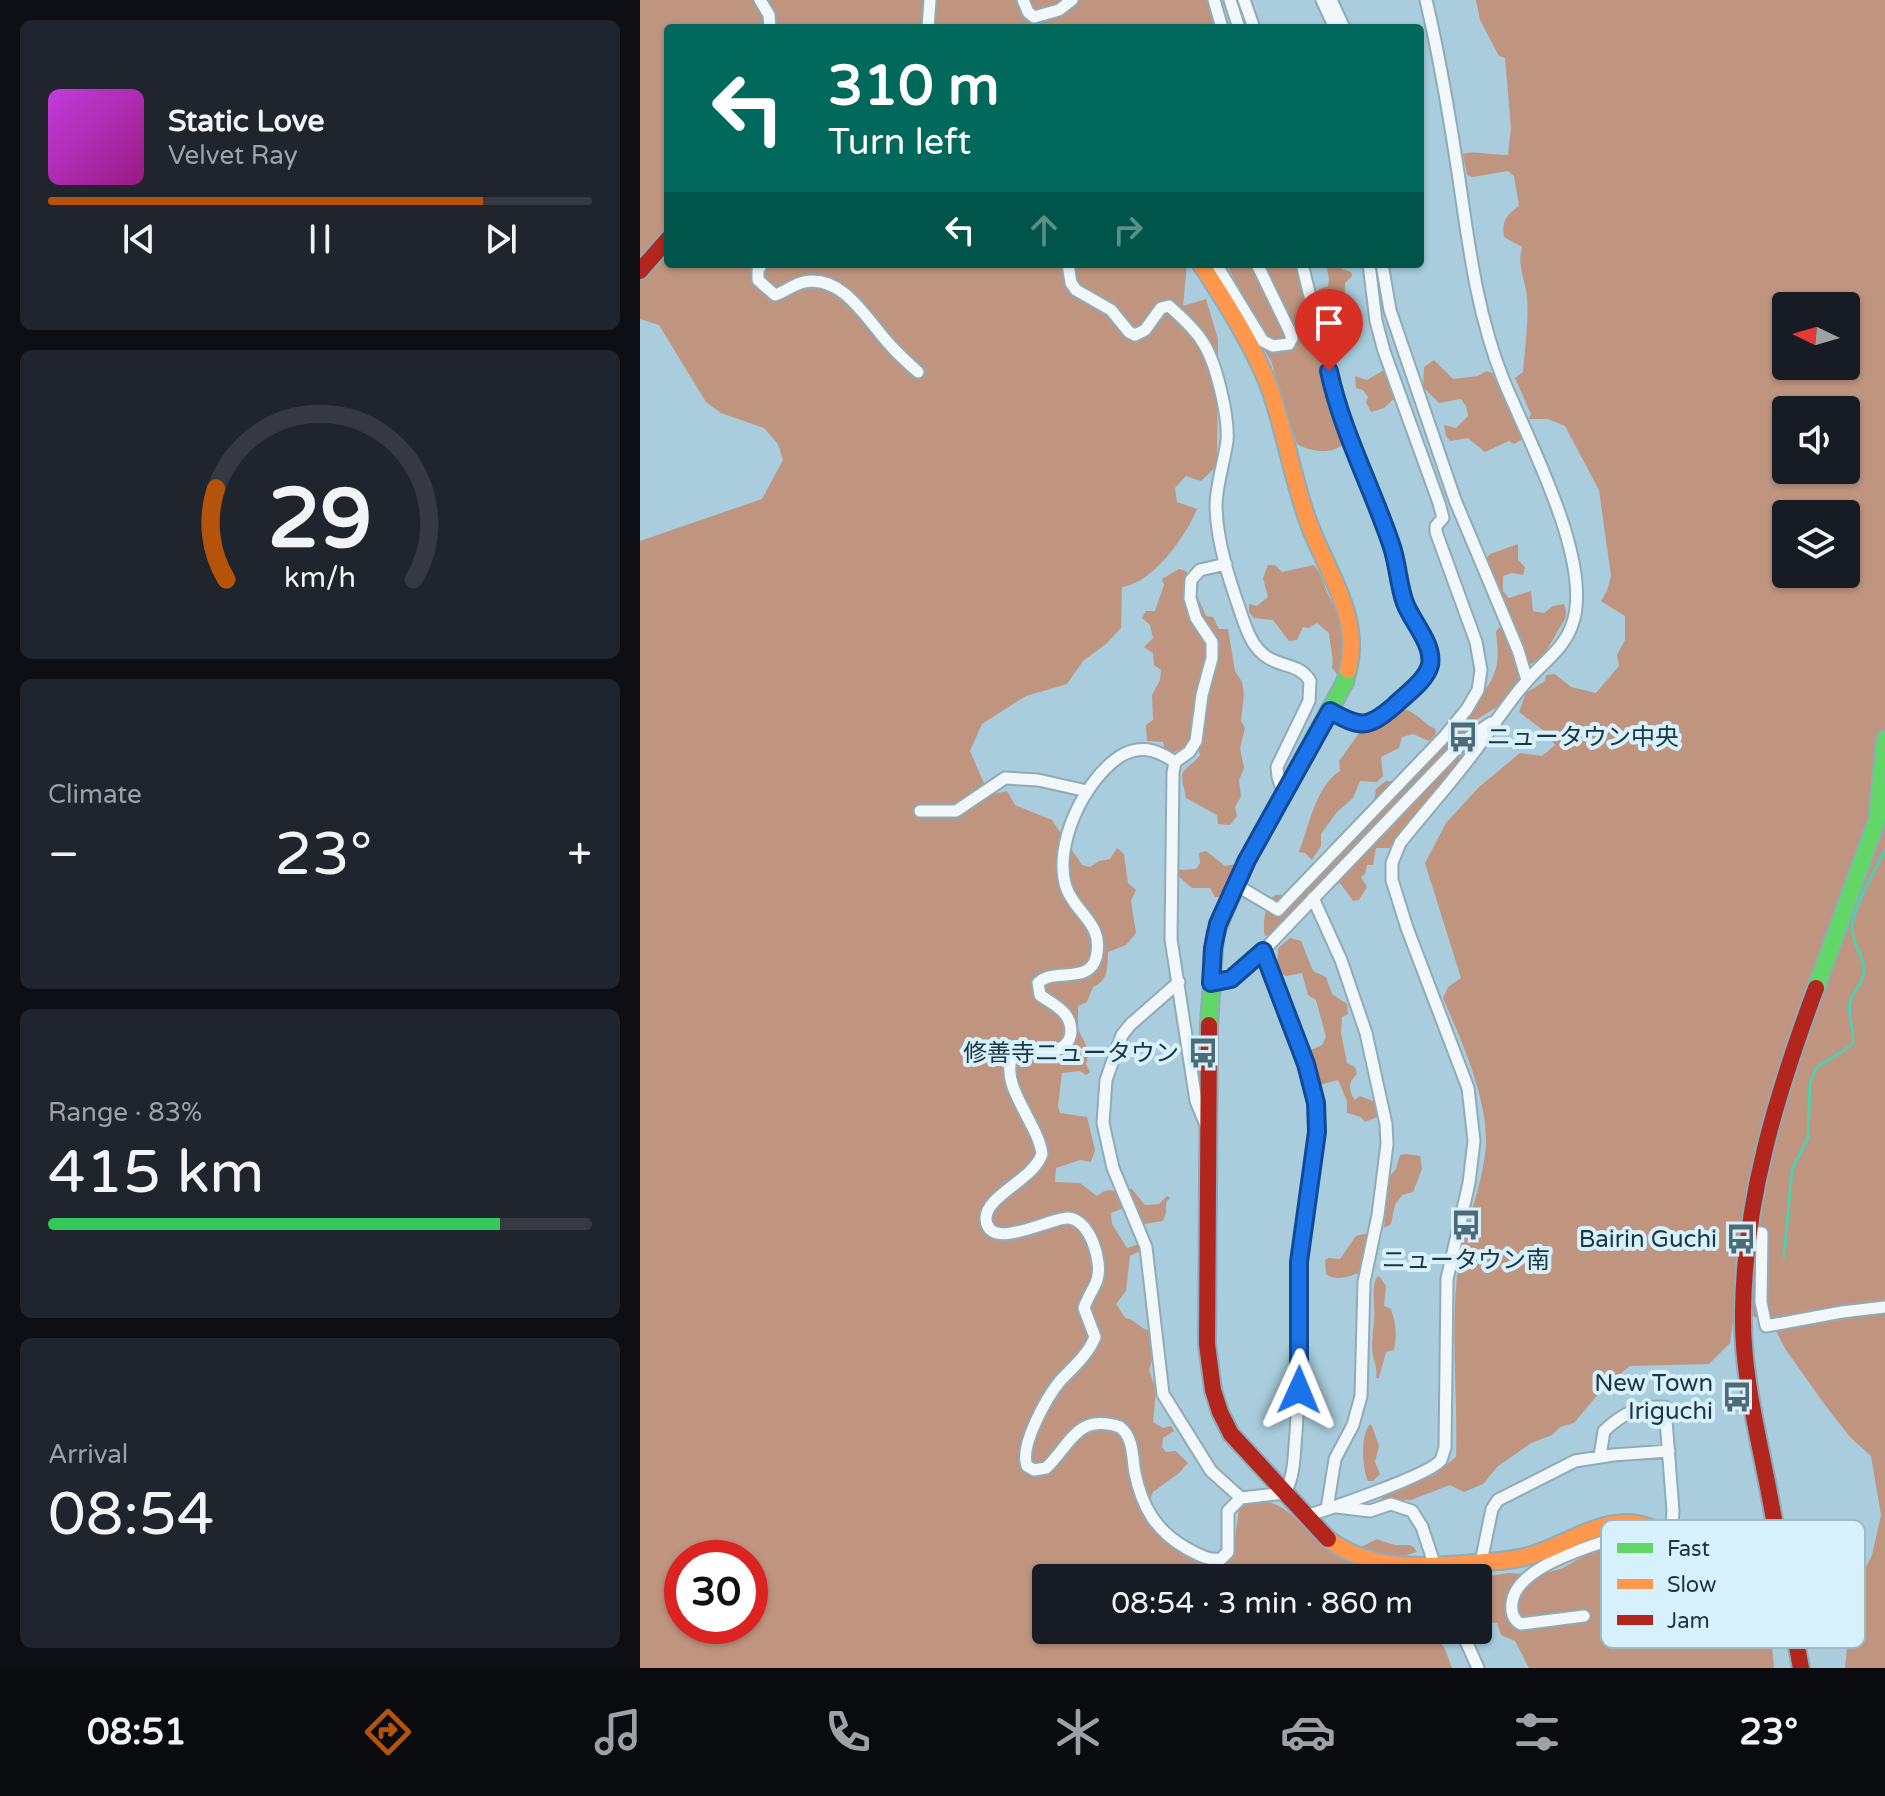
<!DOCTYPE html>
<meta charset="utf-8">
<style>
:root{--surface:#171b24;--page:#20242c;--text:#f1f3f6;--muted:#9ea1a6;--line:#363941;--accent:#b45309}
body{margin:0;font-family:"Varela Round","Noto Sans JP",sans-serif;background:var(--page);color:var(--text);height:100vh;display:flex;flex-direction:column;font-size:30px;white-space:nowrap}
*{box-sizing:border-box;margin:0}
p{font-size:26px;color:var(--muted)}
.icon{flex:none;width:44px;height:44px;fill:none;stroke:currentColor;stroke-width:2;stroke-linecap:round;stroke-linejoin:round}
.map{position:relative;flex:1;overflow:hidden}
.panel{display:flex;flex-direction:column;gap:20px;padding:20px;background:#0d0f14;width:640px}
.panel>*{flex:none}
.banner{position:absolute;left:24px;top:24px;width:760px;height:244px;border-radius:8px;box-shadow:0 2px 6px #0004;background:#00695c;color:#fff;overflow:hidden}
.needle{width:52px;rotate:275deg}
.controls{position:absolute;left:1132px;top:292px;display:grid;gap:16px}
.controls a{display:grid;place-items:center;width:88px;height:88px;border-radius:8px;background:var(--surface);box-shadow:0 2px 6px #0004;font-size:40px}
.speed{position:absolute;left:24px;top:1540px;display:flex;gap:16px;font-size:40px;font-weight:700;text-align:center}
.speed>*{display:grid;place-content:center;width:104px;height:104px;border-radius:50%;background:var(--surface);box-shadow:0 2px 6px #0004;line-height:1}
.speed .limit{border:12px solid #d22;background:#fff;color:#111}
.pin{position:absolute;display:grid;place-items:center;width:68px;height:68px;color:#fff;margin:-82px -34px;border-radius:50% 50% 50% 0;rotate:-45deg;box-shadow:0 0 8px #0007}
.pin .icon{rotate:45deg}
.me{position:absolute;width:88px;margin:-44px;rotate:1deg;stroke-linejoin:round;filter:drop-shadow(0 0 6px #0008)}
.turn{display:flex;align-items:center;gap:28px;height:168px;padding:0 32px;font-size:36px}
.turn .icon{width:104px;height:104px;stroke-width:2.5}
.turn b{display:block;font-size:56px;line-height:68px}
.lanes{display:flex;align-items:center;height:76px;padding:0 32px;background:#0003;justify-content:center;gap:40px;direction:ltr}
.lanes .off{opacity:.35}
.big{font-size:60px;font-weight:600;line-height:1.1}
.panel .widget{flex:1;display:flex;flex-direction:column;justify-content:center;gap:12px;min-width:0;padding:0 28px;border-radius:12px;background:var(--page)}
.panel .dial{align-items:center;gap:0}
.dial svg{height:208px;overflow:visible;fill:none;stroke:var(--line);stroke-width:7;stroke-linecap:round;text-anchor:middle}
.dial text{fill:var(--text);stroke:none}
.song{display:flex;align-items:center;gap:24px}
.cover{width:96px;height:96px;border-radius:12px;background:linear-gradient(135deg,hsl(290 70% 55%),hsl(310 70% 35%))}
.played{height:8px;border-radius:4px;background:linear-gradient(90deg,var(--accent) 80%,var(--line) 80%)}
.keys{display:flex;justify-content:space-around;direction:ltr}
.heat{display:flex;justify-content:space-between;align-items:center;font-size:44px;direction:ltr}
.charge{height:12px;border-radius:6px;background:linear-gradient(90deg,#34c759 83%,var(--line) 0)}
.trip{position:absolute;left:392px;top:1564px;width:460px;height:80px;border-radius:8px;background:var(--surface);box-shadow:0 2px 6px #0004;font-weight:600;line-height:80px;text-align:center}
.dock{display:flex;height:128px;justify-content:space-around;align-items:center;background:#090b0e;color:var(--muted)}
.dock .icon{width:56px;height:56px}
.dock .on{color:var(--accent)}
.dock b{font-size:36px;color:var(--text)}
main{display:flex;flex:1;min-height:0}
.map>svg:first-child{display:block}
.forest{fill:#bf957f;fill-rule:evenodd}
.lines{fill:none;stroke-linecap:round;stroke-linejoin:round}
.stream{stroke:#52cdad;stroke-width:3}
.street-casing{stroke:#8fabb7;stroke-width:15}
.fast-casing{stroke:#8fabb7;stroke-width:20}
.slow-casing{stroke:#8fabb7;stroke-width:20}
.jam-casing{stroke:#8fabb7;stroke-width:20}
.street{stroke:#f2f8fa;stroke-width:11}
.fast{stroke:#63d668;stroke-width:16}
.slow{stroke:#ff974d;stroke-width:16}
.jam{stroke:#b3261e;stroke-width:16}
.route-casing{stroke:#114b97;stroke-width:20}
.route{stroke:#1a73e8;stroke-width:14}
.labels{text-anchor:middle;stroke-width:8;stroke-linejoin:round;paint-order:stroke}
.poi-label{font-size:24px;fill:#1b3641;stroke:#d7f1fc;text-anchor:end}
.key{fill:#d7f1fc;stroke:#9fb9c4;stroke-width:2}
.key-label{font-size:22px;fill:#1b3641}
</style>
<main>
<section class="panel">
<div class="widget">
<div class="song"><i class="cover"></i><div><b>Static Love</b><p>Velvet Ray</p></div></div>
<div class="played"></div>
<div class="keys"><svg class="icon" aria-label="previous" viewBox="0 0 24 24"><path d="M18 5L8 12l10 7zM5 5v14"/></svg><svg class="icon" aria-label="pause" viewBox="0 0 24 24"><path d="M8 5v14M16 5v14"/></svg><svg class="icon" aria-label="next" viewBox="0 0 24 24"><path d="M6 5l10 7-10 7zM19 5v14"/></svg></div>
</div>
<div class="widget dial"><svg viewBox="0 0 100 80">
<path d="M14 69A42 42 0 1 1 86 69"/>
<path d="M14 69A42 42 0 0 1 10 34" stroke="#b45309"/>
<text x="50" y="56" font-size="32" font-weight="700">29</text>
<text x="50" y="72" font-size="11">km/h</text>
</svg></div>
<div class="widget"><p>Climate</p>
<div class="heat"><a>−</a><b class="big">23°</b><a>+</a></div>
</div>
<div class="widget"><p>Range · 83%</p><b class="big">415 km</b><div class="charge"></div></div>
<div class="widget"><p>Arrival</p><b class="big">08:54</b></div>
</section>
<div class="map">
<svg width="1245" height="1668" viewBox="0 0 1245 1668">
<rect width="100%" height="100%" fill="#a9cddc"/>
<path class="forest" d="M0,0H568L573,22L571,28H28V264H547L543,306L566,299L578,339L577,466L561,481L546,476L535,488L537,502L557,509C546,536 513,583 482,587L481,628L466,644L443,661L427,684L386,696L342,724L330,751L349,795L367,791L375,805L412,820L442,865L450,867L459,861L470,859L477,848L484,854L488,883L496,890L491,901L496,933L486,945L468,952C467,968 469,980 453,987L447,1002L438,1006V1029L449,1051L446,1064L450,1072L446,1075L440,1071L422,1073L418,1106L420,1113L447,1117L455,1150L451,1162L440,1160L416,1168L415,1182L440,1183L457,1196C465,1189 471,1189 481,1193L486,1202L481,1209L471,1213L472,1224L487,1248L499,1244L502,1250L490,1256L486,1291L476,1304L485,1318C495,1319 499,1328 509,1331L512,1360L509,1370L516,1390L513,1422L523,1428L531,1426L534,1431L523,1438L522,1447L526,1452L536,1451L548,1463L539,1473L513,1492L504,1514C522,1543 550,1569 587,1564L593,1555L599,1509C637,1483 662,1529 687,1550C693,1555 702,1558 709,1562C735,1575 760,1576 788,1578H406V1630H788L804,1647L812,1668H0V541L122,499L143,460L138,444L124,428L81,413L66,402L19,325L0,319ZM42,1558H110V1626H42Z
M836,0H1245V1668H1205L1212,1594L1232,1555L1241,1515L1231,1456L1210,1437L1185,1405L1146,1350L1136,1331L1112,1315H1094L1090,1343L1069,1364L990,1366L965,1386L934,1423L920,1427L912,1435L891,1443L857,1467L843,1484L824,1492L810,1485L771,1500L742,1499L741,1496L794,1475L816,1457C818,1395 810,1330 818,1268C823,1230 840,1193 845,1155C852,1107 822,1042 803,998L808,987L821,978L785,863L806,823L839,787L880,753L902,756L915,745L908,734L879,712L886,693L905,681L906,675L915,674L931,687L956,693L979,666L977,655L985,640V616L961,601L967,591L971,576L959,490L925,426L908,419H889L891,414L875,378L883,372C885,347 889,322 887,297C885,279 877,265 882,247L864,237C861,222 867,214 879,206L874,176L868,171L832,177L827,175L823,154C837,150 852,156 868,155L871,128L865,58L859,56L840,20ZM1146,306H1206V366H1146ZM1146,410H1206V470H1146ZM1146,514H1206V574H1146Z
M586,264H656L660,285L669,306V332L687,383L688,406L695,426L705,441C696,456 670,452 657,444L631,361L618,340V322Z
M686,264H702V269L711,272L712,276L705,283V295H701L697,301L677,300L675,296L679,289L688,286L689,279Z
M794,360L813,379L838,376L846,371L852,373L881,434V440L874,444L869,441L845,452L828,438L810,441L806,436L804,425L816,428L828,416L826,406L821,399L799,403L783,387L784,367Z
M744,370L756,393L755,398L744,408L731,412L726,402L728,397L723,390L716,388L715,376L727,380Z
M878,544V560L885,567L883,575L872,573L863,576V591L869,598L891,591L893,611L904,613L913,606L924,604C930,619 921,623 915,636C907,650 903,659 889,665L886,663C887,638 867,619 860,596C856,584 851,572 846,559L850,554Z
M628,565H635L642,572L674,565C682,574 683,583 688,594C702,624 711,638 701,673L697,674L692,668C694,656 690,646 689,633L677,623L669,628L663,627L657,640L649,641L633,620L614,618L609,612V604L617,606L628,597L623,578Z
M539,569L546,571L566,616L573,617L579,629H588L595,671L602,682L604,694L601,721L605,728L600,748L604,768L599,780L601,797L595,807L597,816L590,825L578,824L577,815L546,798C545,791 542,783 542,777C542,768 555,763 560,755L558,747L551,743L533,753L525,750L523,742L507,741L506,725L513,720L512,695L520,680L521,670L514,665L513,653L504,647L513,638L510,625L502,618L506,611H515L524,585L522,579Z
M862,625L883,673C874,702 859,704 838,719C836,730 839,738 833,749C826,761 812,772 803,782C786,803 770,826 753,848H736L733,865H727L725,874L721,877L727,887L719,900L713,901L700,883C672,891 652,913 632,934L625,936C622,927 625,901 634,896C637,894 644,895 648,896L733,807L736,789L746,781L762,782C784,758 845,700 854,674C860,659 857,646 856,631Z
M760,709C777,710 782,724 796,729L795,735L789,741L773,734L762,737L759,748L741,757L743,776L737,782L720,781L713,798L697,812L681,834V846L672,860L665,853L659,852C669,826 676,786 700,771L699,761L720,732L739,725Z
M566,851L585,866L596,864L597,874L580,897H575L570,888H552L537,875L538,870L556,869L560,863L559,853Z
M650,938L661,941L673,971L686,977L692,994L707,1004L708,1014L702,1017L701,1033L707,1063L715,1067L717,1074C708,1082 708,1090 715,1100L720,1096L738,1103L740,1116L725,1122L721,1117L707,1113V1101L698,1080L676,1086L669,1051L682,1045L686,1037L676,1000L668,995L662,973L646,976L637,972L638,948Z
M766,1154L780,1156L782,1169L773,1192L762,1195L755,1205L751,1224L744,1228L750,1176L756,1169L760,1155Z
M491,1188L505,1205L519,1204L527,1196L530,1198L526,1203V1213L523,1221L504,1224L489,1192Z
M728,1233L730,1245L723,1271C712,1276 696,1282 686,1274L685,1260L688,1258L700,1259L716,1236Z
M739,1276L746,1286L744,1306L751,1309C756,1322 757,1336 754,1350L746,1352L739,1378H736C738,1366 732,1358 732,1347C732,1338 733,1331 734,1322C736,1307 731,1293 736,1278Z
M730,1424L732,1426L739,1446L735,1462L740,1474L733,1481H728C722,1468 720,1436 730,1424Z
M737,1539C743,1541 750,1544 756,1545C767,1546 772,1542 777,1552L755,1558L722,1550L721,1547Z
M975,1547L997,1551L1048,1568L1082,1574L1096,1573L1121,1587L1129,1615L1134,1668H889L875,1641L861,1635L857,1623L838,1621V1578H835L869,1573L900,1575L923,1568L956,1549Z"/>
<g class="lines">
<path class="stream" d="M1144,1257L1152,1170L1168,1138L1170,1083L1176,1068L1212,1045C1216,1030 1207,1018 1210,1002C1213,990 1225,983 1224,968C1222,953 1211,941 1212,926C1215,904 1235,871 1245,850"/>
<g class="street-casing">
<path id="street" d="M120,0L129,15L130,28
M383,0L388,12L394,17L419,10L432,0
M574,0L582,28
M590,0L599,28
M604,0L614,28
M682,0L695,28
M691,0L704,28
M288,28L290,0
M122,264L118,270V280L135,295C145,292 154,284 164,282C204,274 228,322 251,346C259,355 269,364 278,372
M428,264L431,283L436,290L471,310L489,332L495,335L505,330L521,308L529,306C540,316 554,328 562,341C576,361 589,417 587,441C584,463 576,485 576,507C577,546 592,588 605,625C623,677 655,655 670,681L669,701L637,767L638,777L644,794
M576,264L623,341L633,346L649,344L652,338L649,330L617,264
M662,264L699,413L751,541L766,607L790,656L787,671L773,689L730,724L713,723L690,711
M742,264L750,310L815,500L878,650L887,680
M535,762C516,749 499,744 479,757C444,781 413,845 426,887C435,914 465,923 456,958C448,985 414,967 398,983L400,995C408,1001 419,1006 425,1014C429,1019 431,1026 431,1032C428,1061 389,1047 372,1057C360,1086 398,1123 402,1154C394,1179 346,1196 346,1218C347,1254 411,1217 428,1218C450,1219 463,1262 457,1280C454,1289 447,1298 444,1308L455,1337C448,1355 433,1367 420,1381C407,1397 379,1446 387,1466L394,1470L406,1468C431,1444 437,1413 480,1427C494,1438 492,1457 495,1473C502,1507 516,1531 546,1548C557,1554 569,1561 581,1559L588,1552V1511L601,1498L645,1493C655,1475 654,1453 656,1433C661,1367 655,1300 662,1233C667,1189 683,1144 675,1100C667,1050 640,999 623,951
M280,811H316L365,778L398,780L447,791
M596,885L638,910L805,736L827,709L838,690L841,670L836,642L796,532V526L803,518L799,503L744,351L736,321L729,264
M673,898L701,960L726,1033L746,1124L747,1144L738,1215L724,1282L721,1396L713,1425L695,1459L687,1509
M539,982L491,1024L482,1035L466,1080L463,1123L473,1168L506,1247L523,1394L571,1471L601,1498
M571,983L591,979L623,951L824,741L851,723
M566,1125L556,1101L531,939L533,773L535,762L549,752L556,741L562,695L572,658V642L556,618L550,598L551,580L560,570L586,564
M1107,1232L1122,1233L1121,1302L1126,1326L1202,1312L1245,1307
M960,1456L964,1431C983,1413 998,1406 1025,1407L1033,1511L1031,1537
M697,1507L730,1511L751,1504L772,1511L782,1527L799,1578
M666,1516C689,1509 790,1475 801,1460C802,1458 804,1450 805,1448L807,1279L829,1183L834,1141L828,1088L767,928L752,880V863L760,843C786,810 815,779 840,744C855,723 869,701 887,681C902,663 924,649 932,625C955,564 887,438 863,379C837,314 829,247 819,179C810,119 800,59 786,0
M841,1562L852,1509L858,1500L935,1461L973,1455L1029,1451
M944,1616L881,1624C873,1620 871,1612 872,1603C877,1560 975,1541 1009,1526
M821,1630L838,1668"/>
</g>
<g class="fast-casing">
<path id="fast" d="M1176,988L1237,820L1245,739
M569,1025L575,934L607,860L705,682L708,670"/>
</g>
<g class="slow-casing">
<path id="slow" d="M561,264C586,303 612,343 629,386C645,430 652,477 668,521C685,569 722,616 708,670
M688,1539C731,1572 785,1567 835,1563C855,1561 876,1561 895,1554C926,1544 954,1523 987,1523C1015,1523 1035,1544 1060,1552C1086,1560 1113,1553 1139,1549"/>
</g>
<g class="jam-casing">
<path id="jam" d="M0,271L28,239
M569,1025L567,1344L573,1390L580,1412L591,1434L688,1539
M1161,1668C1149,1606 1139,1544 1127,1482C1116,1426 1102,1370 1103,1313C1104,1200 1137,1093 1176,988"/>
</g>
<use href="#street" class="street"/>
<use href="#fast" class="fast"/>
<use href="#slow" class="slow"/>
<use href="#jam" class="jam"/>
</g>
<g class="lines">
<g class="route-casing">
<path id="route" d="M659,1390V1262L677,1132L676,1103L666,1064L623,951L591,979L571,983L573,948L578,924L607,860L690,711C720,727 726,730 754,706C765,695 786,681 790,665C794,644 772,622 765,603C758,584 758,563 751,544C731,485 702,432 689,371"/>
</g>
<use href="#route" class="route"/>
</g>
<defs>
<g id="bus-bare" transform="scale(2.4)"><path d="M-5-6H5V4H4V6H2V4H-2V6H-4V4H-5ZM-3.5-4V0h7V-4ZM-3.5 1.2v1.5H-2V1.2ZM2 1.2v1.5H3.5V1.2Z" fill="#4d6b77" stroke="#d7f1fc" stroke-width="2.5" paint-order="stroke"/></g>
</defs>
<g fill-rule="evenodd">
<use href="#bus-bare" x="823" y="737"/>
<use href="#bus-bare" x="563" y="1053"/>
<use href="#bus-bare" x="826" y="1225"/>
<use href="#bus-bare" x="1101" y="1239"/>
<use href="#bus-bare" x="1097" y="1397"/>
</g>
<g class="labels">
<g class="poi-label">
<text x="847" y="745" text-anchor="start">ニュータウン中央</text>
<text x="539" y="1061">修善寺ニュータウン</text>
<text x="1077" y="1247">Bairin Guchi</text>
<text x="826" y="1268" text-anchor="middle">ニュータウン南</text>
<text x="1073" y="1391">New Town<tspan x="1073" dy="28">Iriguchi</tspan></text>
</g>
</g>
<rect x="961" y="1520" width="264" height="128" rx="12" class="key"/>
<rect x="977" y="1543" width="36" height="10" fill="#63d668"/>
<rect x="977" y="1579" width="36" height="10" fill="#ff974d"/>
<rect x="977" y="1615" width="36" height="10" fill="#b3261e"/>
<g class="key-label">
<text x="1027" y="1556">Fast</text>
<text x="1027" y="1592">Slow</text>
<text x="1027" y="1628">Jam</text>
</g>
</svg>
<div class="controls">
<a><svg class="needle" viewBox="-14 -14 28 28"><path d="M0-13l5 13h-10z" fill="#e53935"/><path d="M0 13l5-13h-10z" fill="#9ea1a6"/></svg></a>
<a><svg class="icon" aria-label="sound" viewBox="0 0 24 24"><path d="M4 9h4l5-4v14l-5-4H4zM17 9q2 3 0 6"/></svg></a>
<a><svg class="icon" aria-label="layers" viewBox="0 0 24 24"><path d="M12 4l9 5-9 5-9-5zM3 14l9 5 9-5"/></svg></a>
</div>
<div class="speed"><div class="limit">30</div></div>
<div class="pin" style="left:689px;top:371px;background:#d93025"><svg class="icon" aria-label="arrive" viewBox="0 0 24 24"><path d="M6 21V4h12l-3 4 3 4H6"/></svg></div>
<svg class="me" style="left:659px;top:1390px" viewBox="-20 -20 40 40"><path d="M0-17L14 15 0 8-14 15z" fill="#1a73e8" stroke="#fff" stroke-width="4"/></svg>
<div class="trip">08:54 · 3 min · 860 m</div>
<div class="banner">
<div class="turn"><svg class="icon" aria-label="left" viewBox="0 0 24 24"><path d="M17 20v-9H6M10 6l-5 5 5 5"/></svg><div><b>310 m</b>Turn left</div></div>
<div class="lanes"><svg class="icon" aria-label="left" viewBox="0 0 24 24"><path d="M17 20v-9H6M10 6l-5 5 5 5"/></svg><svg class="icon off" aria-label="ahead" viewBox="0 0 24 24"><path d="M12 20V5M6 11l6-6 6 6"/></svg><svg class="icon off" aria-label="right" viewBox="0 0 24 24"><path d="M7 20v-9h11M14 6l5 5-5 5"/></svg></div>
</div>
</div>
</main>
<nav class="dock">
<b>08:51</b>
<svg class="icon on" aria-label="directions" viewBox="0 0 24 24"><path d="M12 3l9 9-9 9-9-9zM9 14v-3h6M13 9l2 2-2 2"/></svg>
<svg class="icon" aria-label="music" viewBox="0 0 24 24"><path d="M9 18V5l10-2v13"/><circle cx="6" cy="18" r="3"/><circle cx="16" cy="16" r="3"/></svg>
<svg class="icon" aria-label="phone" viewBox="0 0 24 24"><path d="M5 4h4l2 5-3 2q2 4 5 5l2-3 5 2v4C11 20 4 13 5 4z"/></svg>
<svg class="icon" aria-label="climate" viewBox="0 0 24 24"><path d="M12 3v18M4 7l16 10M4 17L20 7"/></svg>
<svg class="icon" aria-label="car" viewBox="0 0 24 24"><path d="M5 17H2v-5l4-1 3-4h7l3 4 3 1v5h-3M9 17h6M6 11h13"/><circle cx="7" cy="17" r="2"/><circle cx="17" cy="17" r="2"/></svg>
<svg class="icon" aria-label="filters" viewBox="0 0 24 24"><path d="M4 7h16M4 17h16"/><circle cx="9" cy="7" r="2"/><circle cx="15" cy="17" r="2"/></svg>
<b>23°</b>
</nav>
